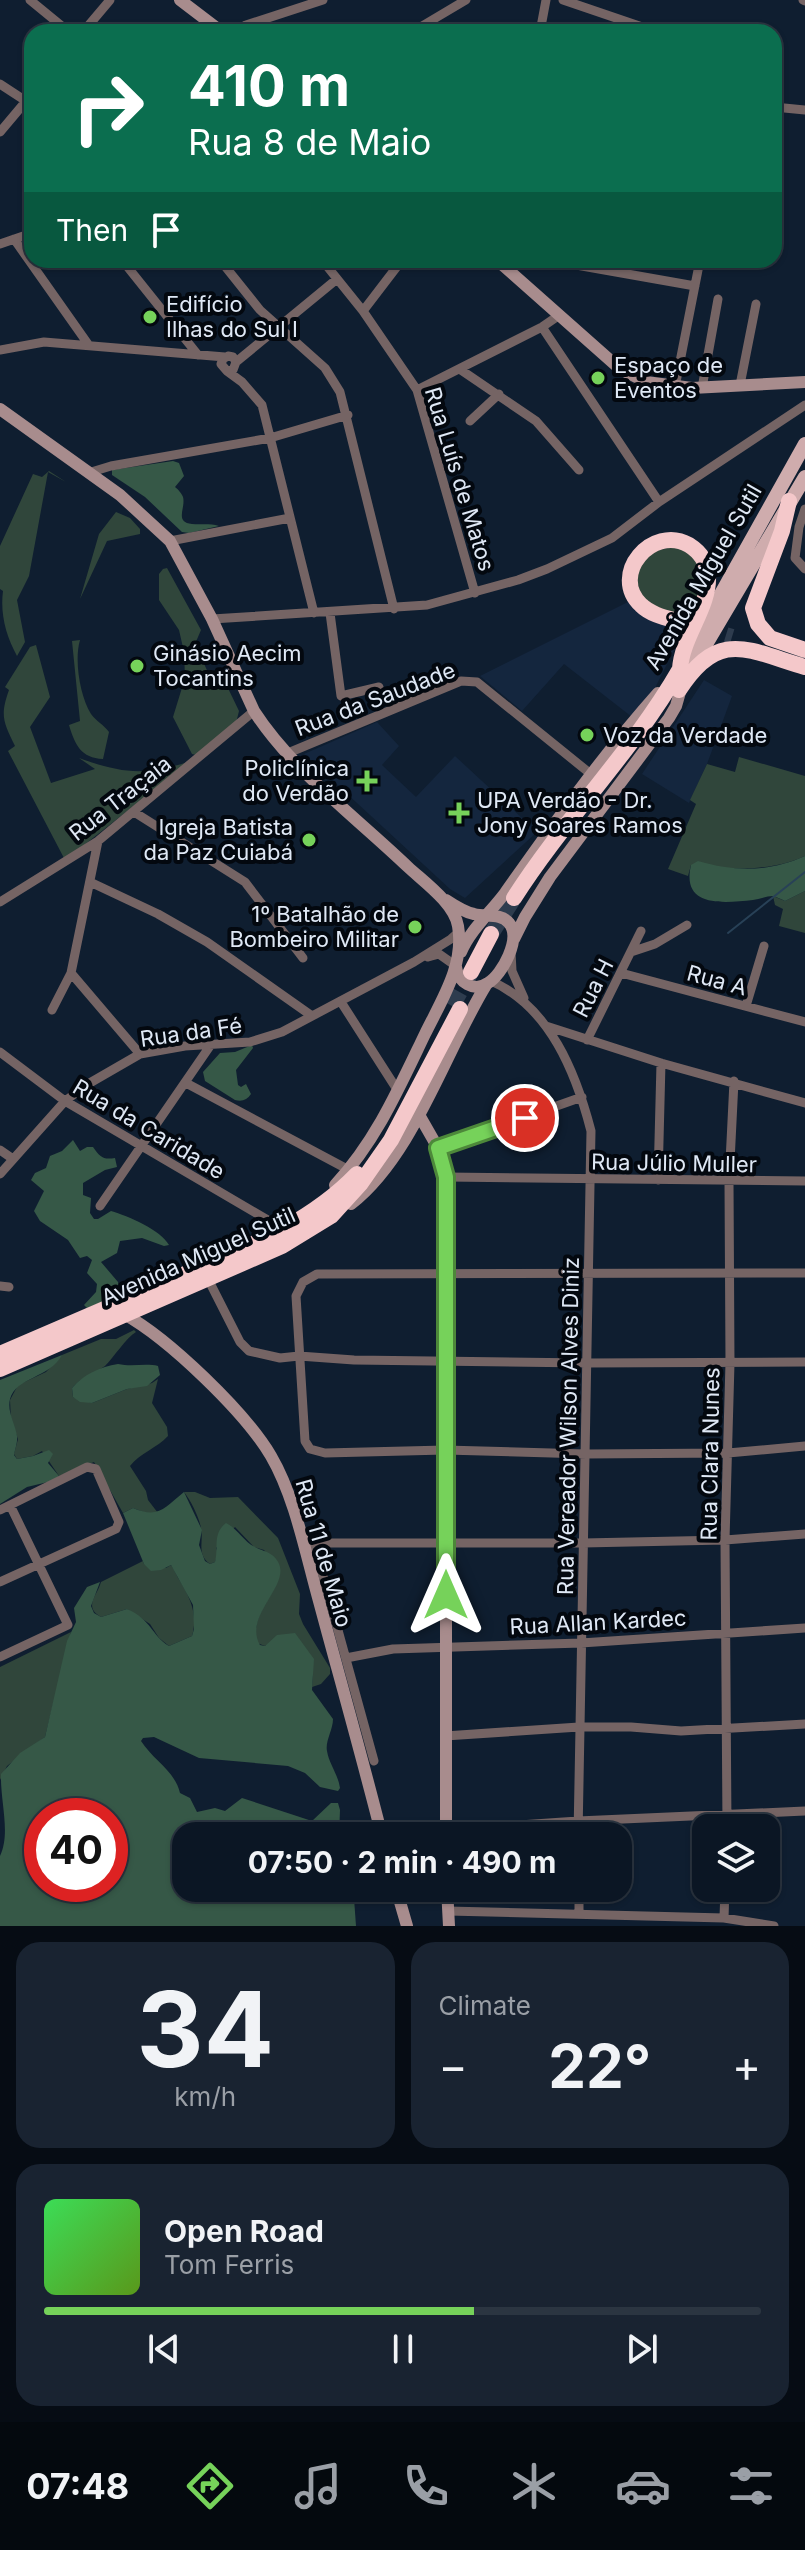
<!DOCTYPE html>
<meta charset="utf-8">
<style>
:root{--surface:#0b1624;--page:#192331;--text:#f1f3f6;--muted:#9a9fa6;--line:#2b3541;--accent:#76d25a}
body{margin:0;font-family:Inter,sans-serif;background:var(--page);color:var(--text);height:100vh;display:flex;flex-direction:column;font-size:30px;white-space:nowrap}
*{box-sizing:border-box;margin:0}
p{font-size:26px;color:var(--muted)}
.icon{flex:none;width:44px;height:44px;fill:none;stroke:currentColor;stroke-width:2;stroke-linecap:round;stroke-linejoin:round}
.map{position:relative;height:1926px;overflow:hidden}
.side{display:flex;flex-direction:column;gap:16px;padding:16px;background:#060c14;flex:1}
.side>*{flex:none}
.top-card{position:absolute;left:24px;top:24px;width:758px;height:244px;border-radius:24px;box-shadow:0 2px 6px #0004,0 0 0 2px var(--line);background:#0b6e4f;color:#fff;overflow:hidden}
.fabs{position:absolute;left:692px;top:1814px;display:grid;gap:16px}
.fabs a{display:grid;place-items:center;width:88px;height:88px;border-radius:16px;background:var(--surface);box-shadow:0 2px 6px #0004,0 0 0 2px var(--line);font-size:40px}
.speed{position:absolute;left:24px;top:1798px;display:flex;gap:16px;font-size:40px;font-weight:700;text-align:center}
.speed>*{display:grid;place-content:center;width:104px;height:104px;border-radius:50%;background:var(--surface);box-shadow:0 2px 6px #0004,0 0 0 2px var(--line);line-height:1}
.speed .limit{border:12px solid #d22;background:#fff;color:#111}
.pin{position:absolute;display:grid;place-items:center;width:68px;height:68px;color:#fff;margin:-34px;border:4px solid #fff;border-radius:50%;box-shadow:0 2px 8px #0007}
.me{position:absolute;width:88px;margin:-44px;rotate:0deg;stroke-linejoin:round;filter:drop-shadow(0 0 6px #0008)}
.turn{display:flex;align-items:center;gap:28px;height:168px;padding:0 32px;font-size:36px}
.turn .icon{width:104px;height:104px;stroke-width:2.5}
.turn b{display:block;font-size:56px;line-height:68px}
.then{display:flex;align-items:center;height:76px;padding:0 32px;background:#0003;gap:16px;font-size:30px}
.big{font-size:60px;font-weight:700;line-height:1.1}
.side .tile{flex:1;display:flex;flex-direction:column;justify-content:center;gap:12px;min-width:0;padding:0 28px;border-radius:24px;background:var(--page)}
.side .dial{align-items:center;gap:0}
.dial b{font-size:104px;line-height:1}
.song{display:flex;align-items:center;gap:24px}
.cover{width:96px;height:96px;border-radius:12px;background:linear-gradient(135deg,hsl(130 70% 55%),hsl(90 70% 35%))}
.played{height:8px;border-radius:4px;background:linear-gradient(90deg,var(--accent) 60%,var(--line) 60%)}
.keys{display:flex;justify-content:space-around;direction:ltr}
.heat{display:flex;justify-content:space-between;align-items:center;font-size:44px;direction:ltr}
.side .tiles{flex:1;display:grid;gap:16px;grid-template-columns:1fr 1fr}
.tile:last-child{grid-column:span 2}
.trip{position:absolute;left:172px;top:1822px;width:460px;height:80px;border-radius:24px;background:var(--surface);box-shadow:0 2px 6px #0004,0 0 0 2px var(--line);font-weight:700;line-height:80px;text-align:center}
.menu{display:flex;height:128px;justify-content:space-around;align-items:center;background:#04090e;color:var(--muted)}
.menu .icon{width:56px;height:56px}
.menu .current{color:var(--accent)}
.menu b{font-size:36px;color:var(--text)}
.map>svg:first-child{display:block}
.built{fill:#14263e}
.green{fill:#30463b}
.forest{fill:#365847;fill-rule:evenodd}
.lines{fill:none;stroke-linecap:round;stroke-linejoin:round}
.stream{stroke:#284157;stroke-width:2}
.highway-tunnel{stroke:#2e3c4e;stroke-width:16;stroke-dasharray:16 8;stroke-linecap:butt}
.street{stroke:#756464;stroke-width:9}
.secondary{stroke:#a88c8d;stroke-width:12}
.primary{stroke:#cfacad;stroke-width:14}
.highway{stroke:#f4c8ca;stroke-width:16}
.route-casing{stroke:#4d883a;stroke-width:20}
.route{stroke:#76d25a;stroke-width:14}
.poi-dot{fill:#76d25a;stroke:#03080f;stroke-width:3}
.labels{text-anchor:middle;stroke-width:8;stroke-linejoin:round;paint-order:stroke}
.poi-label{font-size:22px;fill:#dfe8f5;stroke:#03080f;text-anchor:start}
.street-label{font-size:22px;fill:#dfe8f5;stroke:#03080f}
</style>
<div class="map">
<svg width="805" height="1926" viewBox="0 0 805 1926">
<rect width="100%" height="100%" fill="#0f1e30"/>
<path class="built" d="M630,601L683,632L655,688L632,717L564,664L522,711L480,676Z
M704,680L732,696L707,764L689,803L642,774Z
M377,722L399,746L382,765L416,797L455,756L537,832L465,898L450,889L304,754Z"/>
<path class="green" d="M49,471L66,482L48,472L29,576L17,600L25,642L17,656C6,636 0,614 3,591L0,589V546L33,474L42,477Z
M116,512L130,518L140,529V534L107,541L80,599L99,534Z
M676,546L697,558L702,583L691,616L660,610L640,598L636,570L647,553Z
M167,568L201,630L195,644L211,679L226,684L239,711L236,723L196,755L192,754L173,717L185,678L184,652L179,630L159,600V574L163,569Z
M80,640C74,660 80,696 91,714C96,721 104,725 109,732L103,759C81,758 75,745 69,725L80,721L72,641Z
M36,645L50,697L30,727L51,783L95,769L79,758C124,774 145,776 191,761L65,860L8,751L15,746C3,722 0,715 9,690L5,687L30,647Z
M739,757L805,776V856C769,872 730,870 691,865L688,876L668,869L696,804L690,800L707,764L735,772Z
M805,891V933L779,926L783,909L775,905L773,896L785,901Z
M134,1330L136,1332C126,1338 114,1357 105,1366C94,1374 81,1377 72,1388L73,1397L92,1403L127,1389L152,1383L158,1379L152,1403L167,1427L168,1436C157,1448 140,1453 130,1466L146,1491L148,1500L158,1513H146L133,1508L123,1513L94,1462L59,1476L42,1451L33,1456L17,1459L14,1454L18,1439L11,1421L10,1400L18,1385L46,1372L62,1355L101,1339H116Z
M184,1492H195L210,1498L238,1497L278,1538L300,1594L299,1614L303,1624L330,1668V1674L321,1684L312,1687L313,1674L270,1643L265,1646L257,1643C250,1614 275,1598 280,1572L264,1550L254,1547L235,1527L216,1548L218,1553L215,1562L210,1564C196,1554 204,1541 201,1528C199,1517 191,1501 184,1492Z
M143,1561L144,1564L166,1568L171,1565C175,1570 176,1575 180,1581C191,1599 198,1616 192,1636L169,1646L159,1638L150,1624L127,1609L101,1617C83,1607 97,1596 101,1582Z
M71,1632L45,1737L7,1766L0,1780V1667Z"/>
<path class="forest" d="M173,461L179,463L184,476L175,487C178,489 182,494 183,497C186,508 174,522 192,524C201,525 209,523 219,526L189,533L182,532L145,497L112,475V470Z
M805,856V891L785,901C781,899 777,897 773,896C767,896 759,899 753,900C723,903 681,908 691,865L698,861C736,872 769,872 805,856Z
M252,1045L253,1048L236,1070L238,1085L241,1087L246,1084L251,1094C247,1100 242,1102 235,1100L205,1081L203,1072L220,1053L235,1052Z
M73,1140L80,1151L87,1147H93C100,1157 103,1160 115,1158L117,1167L105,1170L83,1183V1195L91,1198L90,1213L94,1219H98L111,1211C128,1216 161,1230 169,1245L164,1246L142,1238L120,1241L117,1253L101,1262L118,1282L120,1292L114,1297L87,1308L84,1305L96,1292L97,1284L87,1273L92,1260L87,1256L80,1258L68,1240L40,1221L34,1211L44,1191L31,1180L35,1173L46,1168L50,1156L62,1151Z
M62,1355C50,1378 16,1377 10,1399C7,1412 15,1423 17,1436C18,1442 15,1449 14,1455L17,1459L33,1456L49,1450L53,1454L48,1463L59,1476L52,1481L27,1487L0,1504V1380Z
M118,1364C132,1367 146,1363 158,1366L160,1375L147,1386L127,1389L92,1403L80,1402L73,1397L72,1388C84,1374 100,1367 118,1364Z
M184,1492L202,1530L199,1545L205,1561L210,1564L215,1562C219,1547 212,1534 226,1523C238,1529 243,1541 255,1547C260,1550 267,1551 272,1555C302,1579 241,1613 260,1645L265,1646L277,1635L295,1633L314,1659L312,1690L333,1719C333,1730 325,1741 327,1751C329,1764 338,1774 340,1788L338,1791L320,1787L305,1773L288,1766L199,1758L154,1737L143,1738L141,1741C153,1760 175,1771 180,1793L190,1798L197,1812L215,1808L225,1811L242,1798L312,1821L331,1803H338L340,1810L339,1836H186V1888H360L354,1898L356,1926H0V1856C11,1833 0,1801 1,1774L20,1753L45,1737L67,1641L76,1622L74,1608L87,1587L100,1582L91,1606L94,1613L101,1617L127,1609C152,1620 151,1635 169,1646L192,1636L194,1629L193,1605L171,1565L161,1570L151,1571L144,1564L123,1513L133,1508C159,1519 164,1508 184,1492ZM42,1816H110V1884H42Z"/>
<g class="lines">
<path class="stream" d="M728,933L805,872"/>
<path class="highway-tunnel" d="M703,628L732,637
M491,934L514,898
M452,1006L471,972"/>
<path class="street" d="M30,0L69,32
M563,0L657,32
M803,0L805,1
M83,32L110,0
M234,32L246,25L323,0
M412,32L466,0
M540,32L546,0
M0,84L32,105
M774,107L805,110
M0,132L32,94
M14,239L88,344
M0,244L32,233
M122,260L198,355
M220,260L260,310L325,368L340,392L394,609
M322,260L363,311L417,390L475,593
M548,260L695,286
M363,311L402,260
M542,327L659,502
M0,350L44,342L225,357
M236,362L233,357L228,356L223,359L221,364L227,371L233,370L236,362L337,279
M461,370L536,421L579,470
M227,371L242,382L262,405L314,613
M740,385L756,304
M675,387L700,260
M702,388L718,299
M417,390L542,327L558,316
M470,421L499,394
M88,473L111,466L270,438L348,415
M805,509L799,527L795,558L805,569
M170,541L290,518
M330,613L341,696L379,687
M212,619L427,605L518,580L547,569L612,538L659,502L805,405
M288,753L461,681L477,682L592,775
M134,812L245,882L303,958
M90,882L158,914L207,942L312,1016
M0,902L98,841L254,711
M511,952L512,971L524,998
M631,952L655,944L687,925
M428,957L439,954L456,966
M71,973L140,1054
M621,973L805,1022
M491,981C550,1007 576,1073 591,1131L578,1836
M341,1002L398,1091
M746,1006L764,946
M52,1010L71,973L98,841
M546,1026L661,1063L805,1103
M587,1040L641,931
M0,1052L65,1101L283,1229
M186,1083L349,1170
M438,1148L582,1097
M0,1150L13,1159
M0,1174L65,1101L88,1084L140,1054L185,1046L250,1042L282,1032L414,962L451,939L459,932
M446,1177L805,1181
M658,1180L661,1063
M100,1206L210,1046
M805,1273L317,1274L303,1282L296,1296L305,1441L310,1449L325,1453L445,1450L586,1454L728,1453L805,1446
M207,1277L240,1342L249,1351L280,1358L299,1356L354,1360L587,1363L805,1362
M0,1286L9,1287
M0,1510L87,1467L96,1469L119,1522L116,1529L0,1582
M303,1543H583L725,1540L805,1534
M314,1543L374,1761
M0,1657L68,1625L10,1505
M346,1658L393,1649L581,1643L805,1628
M445,1736L579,1727H631L681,1731L805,1724
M727,1828L725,1540L730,1363L729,1182L734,1081
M446,1830L578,1821L805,1811
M579,1888V1914
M448,1911L724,1918L774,1926
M724,1918L725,1888"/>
<path class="secondary" d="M180,0L222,32
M497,260L620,369L646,382L692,388L805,382
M0,409L120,495L170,541L212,619L254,711C292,770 357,818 408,867C424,882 454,903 458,926C465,965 441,1001 425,1034C399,1088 376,1141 335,1185
M446,900C455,906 464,912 474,914C486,917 501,913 509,923C522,938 502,975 488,983C474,993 458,982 456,967
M514,939L525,917L550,877L669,718L676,706L682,685
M461,952C471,929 490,913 505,893C553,825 602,756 658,693
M418,1113L438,1148L446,1177V1836
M351,1204C413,1156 445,1052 486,985
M124,1314C169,1339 245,1412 271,1456C295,1497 306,1555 319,1601C340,1679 362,1757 382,1836
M396,1888L407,1926
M447,1888L449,1926"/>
<path class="primary" d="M688,653L805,444
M692,668L805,477"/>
<path class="highway" d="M789,501L782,531L753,608L758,624L770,638L805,650
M679,690C719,628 747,650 805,667
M514,898C565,818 633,751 680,669C682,636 710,607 708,575C707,561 700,552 689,545C652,524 609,575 641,605C651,615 667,618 681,622
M471,972L491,934
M0,1354C59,1329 117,1303 176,1278C240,1250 307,1226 357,1174
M0,1369L282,1246L331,1216L361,1183L391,1140L460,1009"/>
</g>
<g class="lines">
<g class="route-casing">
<path id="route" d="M446,1595V1177L438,1148L525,1118"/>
</g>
<use href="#route" class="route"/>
</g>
<g class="poi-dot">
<circle cx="150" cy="317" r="8"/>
<circle cx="598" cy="378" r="8"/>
<circle cx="137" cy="666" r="8"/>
<circle cx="587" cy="735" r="8"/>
<path d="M363 769h8v8h8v8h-8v8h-8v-8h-8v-8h8z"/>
<path d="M455 801h8v8h8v8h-8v8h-8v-8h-8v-8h8z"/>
<circle cx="309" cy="840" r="8"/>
<circle cx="415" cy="927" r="8"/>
</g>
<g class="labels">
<g class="poi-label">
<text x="166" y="312">Edifício<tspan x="166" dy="25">Ilhas do Sul I</tspan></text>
<text x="614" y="373">Espaço de<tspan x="614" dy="25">Eventos</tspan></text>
<text x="153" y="661">Ginásio Aecim<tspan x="153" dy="25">Tocantins</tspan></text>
<text x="603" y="743">Voz da Verdade</text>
<text x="349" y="776" text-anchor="end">Policlínica<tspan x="349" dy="25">do Verdão</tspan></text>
<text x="477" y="808">UPA Verdão - Dr.<tspan x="477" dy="25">Jony Soares Ramos</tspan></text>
<text x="293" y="835" text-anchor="end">Igreja Batista<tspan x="293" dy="25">da Paz Cuiabá</tspan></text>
<text x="399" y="922" text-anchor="end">1º Batalhão de<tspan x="399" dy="25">Bombeiro Militar</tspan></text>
</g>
<g class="street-label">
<text transform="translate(460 479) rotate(73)" y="8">Rua Luís de Matos</text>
<text transform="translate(703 577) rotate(-60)" y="8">Avenida Miguel Sutil</text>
<text transform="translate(375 699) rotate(-21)" y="8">Rua da Saudade</text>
<text transform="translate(120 798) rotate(-38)" y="8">Rua Traçaia</text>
<text transform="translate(717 980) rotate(15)" y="8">Rua A</text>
<text transform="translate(593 988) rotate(-63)" y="8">Rua H</text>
<text transform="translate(191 1032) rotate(-8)" y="8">Rua da Fé</text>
<text transform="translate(149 1129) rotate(31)" y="8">Rua da Caridade</text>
<text transform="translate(674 1163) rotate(1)" y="8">Rua Júlio Muller</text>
<text transform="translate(198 1256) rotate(-24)" y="8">Avenida Miguel Sutil</text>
<text transform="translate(568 1426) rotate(-89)" y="8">Rua Vereador Wilson Alves Diniz</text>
<text transform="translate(710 1454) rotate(-89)" y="8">Rua Clara Nunes</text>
<text transform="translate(324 1553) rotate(74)" y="8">Rua 11 de Maio</text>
<text transform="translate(598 1622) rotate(-3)" y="8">Rua Allan Kardec</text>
</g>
</g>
</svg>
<div class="fabs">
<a><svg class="icon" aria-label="layers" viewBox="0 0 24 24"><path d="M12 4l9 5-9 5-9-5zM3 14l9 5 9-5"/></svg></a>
</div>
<div class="speed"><div class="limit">40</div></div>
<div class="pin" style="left:525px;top:1118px;background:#d93025"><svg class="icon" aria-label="arrive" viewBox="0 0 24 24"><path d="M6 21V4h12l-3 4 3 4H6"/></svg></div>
<svg class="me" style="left:446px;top:1595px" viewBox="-20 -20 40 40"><path d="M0-17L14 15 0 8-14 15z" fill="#76d25a" stroke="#fff" stroke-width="4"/></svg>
<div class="trip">07:50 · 2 min · 490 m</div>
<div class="top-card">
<div class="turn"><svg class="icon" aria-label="right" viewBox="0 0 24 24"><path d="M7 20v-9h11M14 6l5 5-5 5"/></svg><div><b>410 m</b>Rua 8 de Maio</div></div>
<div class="then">Then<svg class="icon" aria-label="arrive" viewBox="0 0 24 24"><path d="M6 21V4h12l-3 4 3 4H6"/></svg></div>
</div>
</div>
<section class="side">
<div class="tiles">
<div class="tile dial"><b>34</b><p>km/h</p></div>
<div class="tile"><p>Climate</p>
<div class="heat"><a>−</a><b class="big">22°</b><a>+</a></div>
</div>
<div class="tile">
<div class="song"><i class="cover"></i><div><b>Open Road</b><p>Tom Ferris</p></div></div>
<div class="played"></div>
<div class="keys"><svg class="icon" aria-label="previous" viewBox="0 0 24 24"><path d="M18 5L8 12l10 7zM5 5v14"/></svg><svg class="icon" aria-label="pause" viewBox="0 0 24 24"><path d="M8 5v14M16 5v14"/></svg><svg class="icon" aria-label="next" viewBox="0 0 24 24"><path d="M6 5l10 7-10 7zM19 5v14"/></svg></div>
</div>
</div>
</section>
<nav class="menu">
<b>07:48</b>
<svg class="icon current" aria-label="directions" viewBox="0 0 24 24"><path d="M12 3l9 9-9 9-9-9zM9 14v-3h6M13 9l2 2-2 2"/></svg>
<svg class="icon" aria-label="music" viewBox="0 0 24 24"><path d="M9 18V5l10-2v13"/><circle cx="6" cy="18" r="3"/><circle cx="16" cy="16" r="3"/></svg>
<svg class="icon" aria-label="phone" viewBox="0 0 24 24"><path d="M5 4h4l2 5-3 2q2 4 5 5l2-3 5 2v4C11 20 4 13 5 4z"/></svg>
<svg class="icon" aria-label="climate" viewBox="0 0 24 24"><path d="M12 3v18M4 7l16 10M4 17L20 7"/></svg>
<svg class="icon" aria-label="car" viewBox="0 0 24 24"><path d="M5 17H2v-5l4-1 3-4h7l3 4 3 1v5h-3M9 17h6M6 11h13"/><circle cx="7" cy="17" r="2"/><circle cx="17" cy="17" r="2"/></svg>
<svg class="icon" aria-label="filters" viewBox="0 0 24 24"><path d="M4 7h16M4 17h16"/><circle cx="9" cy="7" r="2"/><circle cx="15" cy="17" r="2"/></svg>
</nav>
